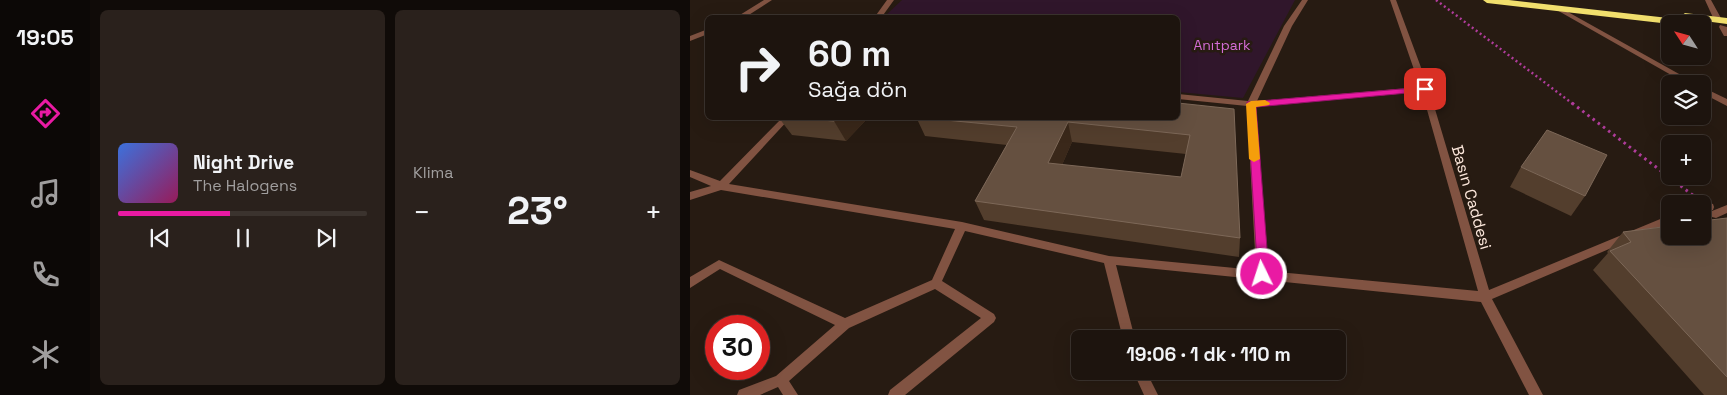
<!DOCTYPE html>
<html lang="tr">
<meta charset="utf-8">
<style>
:root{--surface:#1d140e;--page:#2a211c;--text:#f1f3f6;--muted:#a09e9e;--line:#3b332e;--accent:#e91aa3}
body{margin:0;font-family:"Space Grotesk",sans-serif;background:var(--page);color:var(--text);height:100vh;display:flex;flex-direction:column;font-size:19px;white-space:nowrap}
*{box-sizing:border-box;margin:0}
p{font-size:16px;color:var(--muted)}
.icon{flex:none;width:28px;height:28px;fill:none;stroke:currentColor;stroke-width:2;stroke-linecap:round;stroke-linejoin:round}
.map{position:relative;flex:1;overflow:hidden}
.sheet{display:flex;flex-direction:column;gap:10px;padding:10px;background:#100b08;width:600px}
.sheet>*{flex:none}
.guide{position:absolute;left:15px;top:15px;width:475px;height:105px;border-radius:8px;box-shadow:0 5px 20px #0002,0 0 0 1px var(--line);background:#1d140e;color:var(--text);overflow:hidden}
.needle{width:32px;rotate:306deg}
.controls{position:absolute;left:971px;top:15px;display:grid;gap:10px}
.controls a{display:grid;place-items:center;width:50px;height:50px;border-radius:8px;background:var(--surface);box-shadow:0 5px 20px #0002,0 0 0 1px var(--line);font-size:25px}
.speed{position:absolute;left:15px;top:315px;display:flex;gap:10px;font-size:25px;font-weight:700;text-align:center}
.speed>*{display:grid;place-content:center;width:65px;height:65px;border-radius:50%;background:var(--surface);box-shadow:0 5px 20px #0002,0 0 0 1px var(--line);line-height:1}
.speed .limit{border:8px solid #d22;background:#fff;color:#111}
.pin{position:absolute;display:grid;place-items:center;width:42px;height:42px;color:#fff;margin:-21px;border-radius:10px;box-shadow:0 2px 8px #0006}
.me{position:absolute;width:55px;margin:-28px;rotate:356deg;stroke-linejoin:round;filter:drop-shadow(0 0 4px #0008)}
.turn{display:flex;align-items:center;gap:18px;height:105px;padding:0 20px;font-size:22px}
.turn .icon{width:65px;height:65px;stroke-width:2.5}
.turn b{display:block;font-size:35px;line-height:42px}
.big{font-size:38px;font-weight:800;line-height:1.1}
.sheet .widget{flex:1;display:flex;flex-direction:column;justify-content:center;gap:8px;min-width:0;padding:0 18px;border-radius:8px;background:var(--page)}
.song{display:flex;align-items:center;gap:15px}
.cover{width:60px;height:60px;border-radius:8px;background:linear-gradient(135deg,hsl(220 70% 55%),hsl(330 70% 35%))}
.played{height:5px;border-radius:2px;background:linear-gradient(90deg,var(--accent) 45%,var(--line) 45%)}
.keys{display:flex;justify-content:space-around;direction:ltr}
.heat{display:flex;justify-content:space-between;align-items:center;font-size:28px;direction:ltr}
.sheet .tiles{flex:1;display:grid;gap:10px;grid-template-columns:repeat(2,1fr)}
.trip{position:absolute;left:381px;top:330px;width:275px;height:50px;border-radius:8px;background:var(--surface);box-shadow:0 5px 20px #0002,0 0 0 1px var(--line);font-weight:800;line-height:50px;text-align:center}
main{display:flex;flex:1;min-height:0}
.tab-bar{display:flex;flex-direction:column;width:90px;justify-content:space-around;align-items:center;background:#0c0806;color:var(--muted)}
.tab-bar .icon{width:35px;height:35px}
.tab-bar .selected{color:var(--accent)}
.tab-bar b{font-size:22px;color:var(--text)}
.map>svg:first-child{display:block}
.green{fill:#30162b}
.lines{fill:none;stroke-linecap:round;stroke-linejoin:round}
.path-far1{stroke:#af3c9a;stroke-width:2.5;stroke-dasharray:2 3;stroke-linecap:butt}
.path{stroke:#af3c9a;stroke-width:3;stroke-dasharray:2.5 4;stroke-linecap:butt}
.minor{fill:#815342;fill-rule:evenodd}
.primary{fill:#f1df6d;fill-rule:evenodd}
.wall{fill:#533e2d;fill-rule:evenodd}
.shaded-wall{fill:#3a281a}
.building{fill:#655040;stroke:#7d6858;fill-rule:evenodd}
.route{fill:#e91aa3;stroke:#97116a}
.slow{fill:#f59e0b}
.labels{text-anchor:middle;stroke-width:5;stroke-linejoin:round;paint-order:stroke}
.far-park-label{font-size:14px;fill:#d46dd6;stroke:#271b12}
.street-label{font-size:16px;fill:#fce7db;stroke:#271b12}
</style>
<main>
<nav class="tab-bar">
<b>19:05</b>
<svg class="icon selected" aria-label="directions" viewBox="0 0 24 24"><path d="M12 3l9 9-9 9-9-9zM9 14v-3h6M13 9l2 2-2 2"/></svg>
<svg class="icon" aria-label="music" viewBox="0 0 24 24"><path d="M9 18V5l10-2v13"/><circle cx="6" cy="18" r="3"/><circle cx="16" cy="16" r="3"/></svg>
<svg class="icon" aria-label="phone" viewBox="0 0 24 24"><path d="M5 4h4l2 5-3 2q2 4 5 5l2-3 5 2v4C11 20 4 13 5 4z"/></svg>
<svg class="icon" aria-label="climate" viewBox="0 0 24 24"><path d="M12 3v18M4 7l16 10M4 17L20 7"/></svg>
</nav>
<section class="sheet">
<div class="tiles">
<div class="widget">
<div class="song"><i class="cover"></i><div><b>Night Drive</b><p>The Halogens</p></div></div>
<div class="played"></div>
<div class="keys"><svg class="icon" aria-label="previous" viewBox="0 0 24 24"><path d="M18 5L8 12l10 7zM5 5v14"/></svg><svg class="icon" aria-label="pause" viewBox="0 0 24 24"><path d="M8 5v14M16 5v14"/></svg><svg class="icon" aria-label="next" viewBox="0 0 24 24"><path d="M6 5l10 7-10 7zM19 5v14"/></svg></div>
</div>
<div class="widget"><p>Klima</p>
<div class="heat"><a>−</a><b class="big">23°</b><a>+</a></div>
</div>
</div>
</section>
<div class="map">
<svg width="1037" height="395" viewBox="0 0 1037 395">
<rect width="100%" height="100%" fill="#271b12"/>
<path class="green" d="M212,0H605L553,98L488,92V18L194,17Z"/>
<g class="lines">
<path class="path-far1" d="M746,0L883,104"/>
<path class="path" d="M882,103L1004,196"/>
<path class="minor" d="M74,0H82L54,18H45Z
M197,0H204L191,18H184Z
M612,0H618L602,26L567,101L730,87L700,0H706L739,89L799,290L980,215V223L802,299L853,395H839L791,302L426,265L445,339H433L414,263L275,231L252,281L304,314L306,318L304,322L215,395H198L200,390L291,318L245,289L159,328L99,381L108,395H93L88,387L70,395H47L49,390L86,376L145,325L30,269L0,288V277L29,260L155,318L242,280L265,229L31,190L0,200V192L21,186L0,177V170L30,181L92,118H100L39,184L272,222L419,256L566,270L557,106L488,99V94L558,101L594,26ZM732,92L788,291L577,271L565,106Z
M1015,0H1021L1032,20L1031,22H1025Z
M865,7H869L1007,84H997L865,9Z
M1030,25L1037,27V36H1034L1029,27Z
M18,29V34L0,41V36Z
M1012,87L1037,99V106L1012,93Z
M1019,203L1023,204L1024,207L1023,210L1012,213V205Z
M1037,205V213L1026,218L1022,217L1021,214L1022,211Z
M443,371H456L468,395H454Z"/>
<path class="primary" d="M793,0H819L1005,21L1009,24H980L797,3Z
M995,13L1037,18V24L992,18L991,16Z"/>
</g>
<path class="wall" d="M488,103L550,238L549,257L294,220L285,201L317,145L235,136L227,119L210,118H488ZM382,142L496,154L491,177L372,165Z
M89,118H178L156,141L102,135Z
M831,167L895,196L881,216L820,187Z
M1037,218V395H1014L903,270L918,253L917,252L933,232Z"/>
<path class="shaded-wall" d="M148,118H178L156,141L144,121Z
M378,122L382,142L364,183L358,163Z"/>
<path class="building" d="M488,103L544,109L550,238L285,201L327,127L235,118H488ZM378,122L500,135L491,177L358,163Z
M103,118H148L144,121Z
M857,130L917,155L895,196L831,167Z
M1037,218V377L920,251L941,242L933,232L980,226V236H1012V221Z"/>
<path class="route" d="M735,87L740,89L739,91L566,107L579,274L572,279L568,278L557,102Z"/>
<path class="slow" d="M575,100L580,103L579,105L566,107L570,159L564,162L559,159L556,104L561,101Z"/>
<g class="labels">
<g class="far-park-label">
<text x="532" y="50">Anıtpark</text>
</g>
<g class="street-label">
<text transform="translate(782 197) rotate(74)" y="6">Basın Caddesi</text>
</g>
</g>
</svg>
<div class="controls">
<a><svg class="needle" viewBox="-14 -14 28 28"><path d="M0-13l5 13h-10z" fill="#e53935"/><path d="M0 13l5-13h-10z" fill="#a09e9e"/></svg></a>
<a><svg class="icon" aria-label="layers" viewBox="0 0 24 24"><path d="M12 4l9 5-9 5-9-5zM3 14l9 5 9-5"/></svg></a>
<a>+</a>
<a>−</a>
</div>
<div class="speed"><div class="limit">30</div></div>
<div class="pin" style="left:735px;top:89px;background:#d93025"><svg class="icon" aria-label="arrive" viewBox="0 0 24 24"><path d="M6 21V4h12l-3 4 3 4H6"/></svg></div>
<svg class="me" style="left:572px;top:274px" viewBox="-20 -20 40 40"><circle r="17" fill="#e91aa3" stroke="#fff" stroke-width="3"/><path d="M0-11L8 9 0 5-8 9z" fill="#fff"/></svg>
<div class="trip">19:06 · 1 dk · 110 m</div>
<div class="guide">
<div class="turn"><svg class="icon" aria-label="right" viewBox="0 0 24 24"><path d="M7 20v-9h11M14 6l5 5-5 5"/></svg><div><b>60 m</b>Sağa dön</div></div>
</div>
</div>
</main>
